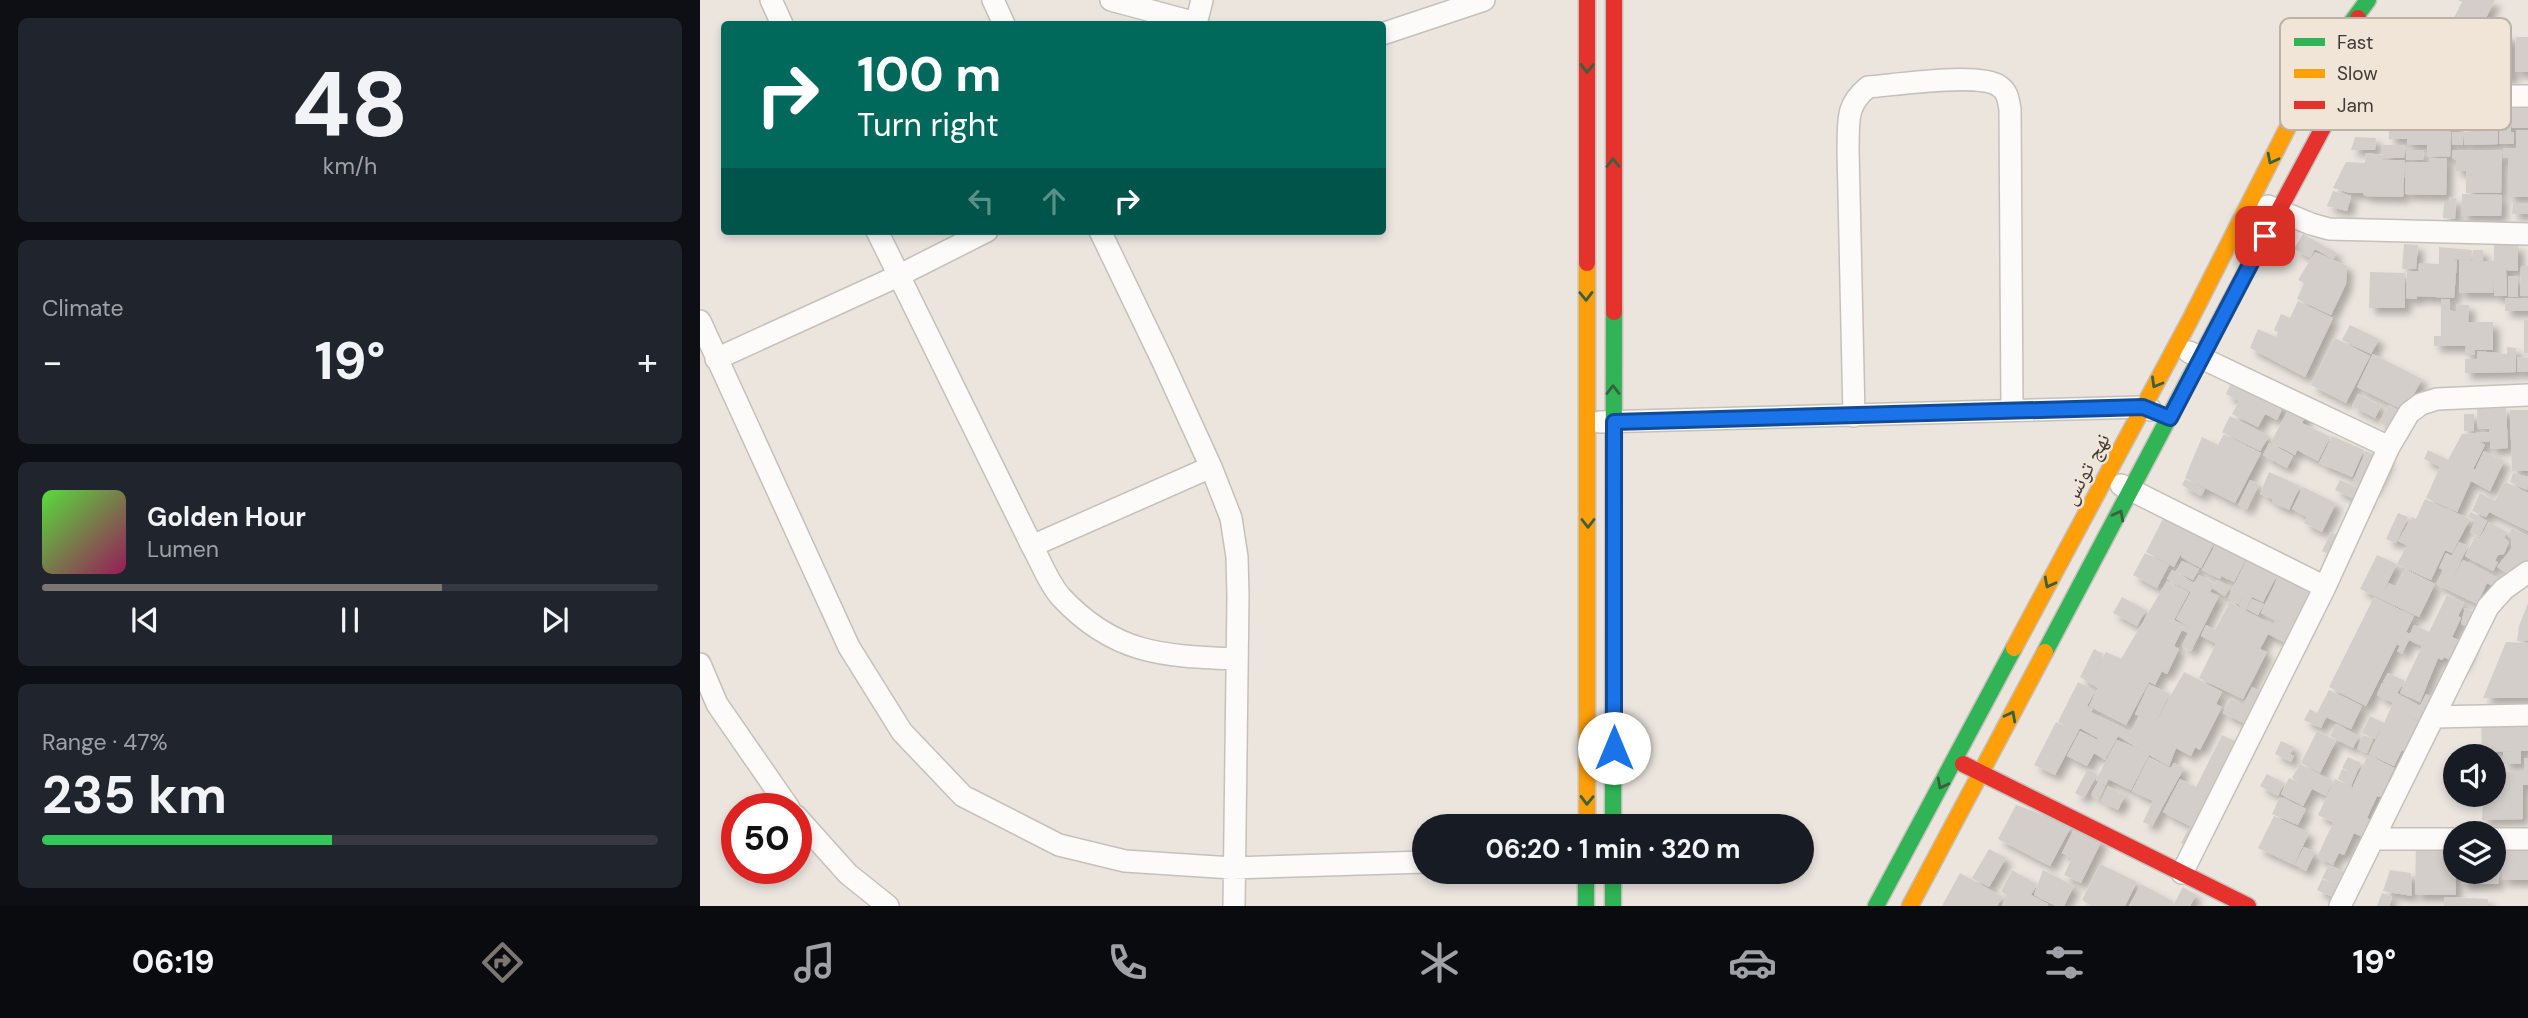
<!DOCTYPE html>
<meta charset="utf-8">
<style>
:root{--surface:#171b24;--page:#20242c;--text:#f1f3f6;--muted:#9ea1a6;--line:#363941;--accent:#7c7671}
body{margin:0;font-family:"DM Sans","Noto Naskh Arabic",sans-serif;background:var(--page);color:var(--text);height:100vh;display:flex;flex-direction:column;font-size:26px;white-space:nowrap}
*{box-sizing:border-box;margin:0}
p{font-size:23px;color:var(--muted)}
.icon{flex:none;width:38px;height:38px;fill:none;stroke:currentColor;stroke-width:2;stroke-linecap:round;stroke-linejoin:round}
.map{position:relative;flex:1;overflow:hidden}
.drawer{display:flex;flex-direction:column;gap:18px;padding:18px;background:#0d0f14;width:700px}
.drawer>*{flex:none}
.guide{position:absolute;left:21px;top:21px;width:665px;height:214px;border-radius:7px;box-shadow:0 4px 10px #0003;background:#00695c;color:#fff;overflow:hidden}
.fabs{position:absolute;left:1743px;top:744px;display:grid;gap:14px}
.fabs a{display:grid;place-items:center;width:63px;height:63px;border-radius:50%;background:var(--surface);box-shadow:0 4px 10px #0003;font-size:35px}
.speed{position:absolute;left:21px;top:793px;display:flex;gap:14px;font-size:35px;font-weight:700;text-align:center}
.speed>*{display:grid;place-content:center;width:91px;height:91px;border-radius:50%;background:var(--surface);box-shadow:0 4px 10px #0003;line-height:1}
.speed .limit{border:10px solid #d22;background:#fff;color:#111}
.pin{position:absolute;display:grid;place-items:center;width:60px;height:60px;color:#fff;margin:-30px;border-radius:14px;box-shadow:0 4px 10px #0006}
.me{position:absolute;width:77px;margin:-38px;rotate:0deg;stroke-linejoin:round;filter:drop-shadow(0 0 5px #0008)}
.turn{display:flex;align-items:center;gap:24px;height:147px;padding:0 21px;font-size:32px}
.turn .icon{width:91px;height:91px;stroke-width:2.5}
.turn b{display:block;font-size:49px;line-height:60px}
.lanes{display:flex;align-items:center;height:66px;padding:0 21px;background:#0003;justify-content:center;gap:35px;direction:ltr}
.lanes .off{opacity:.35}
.big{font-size:52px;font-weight:700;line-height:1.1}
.drawer .widget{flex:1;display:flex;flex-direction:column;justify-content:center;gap:10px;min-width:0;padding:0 24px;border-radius:10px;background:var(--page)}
.drawer .dial{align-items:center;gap:0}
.dial b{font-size:91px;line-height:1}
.song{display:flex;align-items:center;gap:21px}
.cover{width:84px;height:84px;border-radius:10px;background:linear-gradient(135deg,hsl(110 70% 55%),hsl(330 70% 35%))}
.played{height:7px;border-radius:4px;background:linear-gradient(90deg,var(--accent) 65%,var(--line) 65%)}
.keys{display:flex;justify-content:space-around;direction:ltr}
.heat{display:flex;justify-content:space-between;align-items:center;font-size:38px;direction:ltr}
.charge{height:10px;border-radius:5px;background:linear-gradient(90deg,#34c759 47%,var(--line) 0)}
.trip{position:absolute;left:712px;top:814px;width:402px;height:70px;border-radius:35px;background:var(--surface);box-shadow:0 4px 10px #0003;font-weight:700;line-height:70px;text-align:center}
.menu{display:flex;height:112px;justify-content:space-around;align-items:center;background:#090b0e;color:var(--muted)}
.menu .icon{width:49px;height:49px}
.menu .on{color:var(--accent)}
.menu b{font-size:32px;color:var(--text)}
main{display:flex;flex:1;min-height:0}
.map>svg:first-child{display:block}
.building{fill:#d3cec9;filter:url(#shadow)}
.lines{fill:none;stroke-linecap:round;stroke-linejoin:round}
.street-casing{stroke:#c5c0ba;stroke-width:24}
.fast-casing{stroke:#c5c0ba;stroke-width:19}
.slow-casing{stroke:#c5c0ba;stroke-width:19}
.jam-casing{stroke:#c5c0ba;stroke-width:19}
.street{stroke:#fcfbfa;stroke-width:21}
.fast{stroke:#30b455;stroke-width:16}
.slow{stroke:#ff9f0a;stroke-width:16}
.jam{stroke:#e5322d;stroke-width:16}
.oneway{stroke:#3b5f3f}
.route-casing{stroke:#114b97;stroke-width:18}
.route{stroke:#1a73e8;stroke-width:12}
.labels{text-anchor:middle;stroke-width:5;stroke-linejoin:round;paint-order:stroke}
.street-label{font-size:21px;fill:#403b36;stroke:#f1e5d8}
.key{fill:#f1e5d8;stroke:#bcb2a7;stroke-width:2}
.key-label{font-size:19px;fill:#403b36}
</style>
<main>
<section class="drawer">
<div class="widget dial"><b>48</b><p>km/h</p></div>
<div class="widget"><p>Climate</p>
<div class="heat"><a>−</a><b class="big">19°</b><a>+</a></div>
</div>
<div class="widget">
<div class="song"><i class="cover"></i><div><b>Golden Hour</b><p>Lumen</p></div></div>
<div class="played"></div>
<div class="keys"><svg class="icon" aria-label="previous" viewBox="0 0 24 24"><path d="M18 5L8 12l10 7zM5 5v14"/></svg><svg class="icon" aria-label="pause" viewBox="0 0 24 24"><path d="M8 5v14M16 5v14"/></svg><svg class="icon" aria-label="next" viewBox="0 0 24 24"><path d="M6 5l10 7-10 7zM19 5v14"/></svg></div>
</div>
<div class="widget"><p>Range · 47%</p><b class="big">235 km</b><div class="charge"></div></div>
</section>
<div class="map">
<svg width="1828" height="906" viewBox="0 0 1828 906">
<defs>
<filter id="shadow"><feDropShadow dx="6" dy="6" stdDeviation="3.5" flood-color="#0004"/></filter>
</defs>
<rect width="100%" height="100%" fill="#ebe5de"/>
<path class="building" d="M1758,0H1795L1780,30L1750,26L1762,2Z
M1751,30H1765V35H1812V78H1766V68H1753V73H1746V78H1733L1712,58V40H1751Z
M1816,37H1828V72H1815Z
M1724,104L1757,105L1756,129L1723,128L1751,132L1750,157L1727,156V145H1707V139H1689V112H1724Z
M1764,106H1798V144L1764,145V132L1792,131L1763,130Z
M1800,106H1828V128H1812L1811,116V132H1814V144H1799Z
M1816,130H1828V197H1808V158H1803V148H1816Z
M1752,132H1763V145H1752Z
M1655,137L1676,138L1675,150H1651Z
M1683,145H1705L1704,158H1682V160H1705L1703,197L1665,196L1663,193H1651L1633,188L1646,162L1665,163L1666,153L1683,155Z
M1706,150H1724L1723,160H1706Z
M1752,150H1802L1801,193H1766V171H1756V160L1752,158Z
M1729,158H1747L1746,195L1705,194L1706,162H1729Z
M1633,191L1651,196L1647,211L1627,206Z
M1762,194L1802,195L1801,216H1761Z
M1750,197L1756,198L1755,219L1743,218L1744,202H1749Z
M1813,203H1828V214H1812Z
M1603,234L1637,253L1633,259L1615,249L1610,258L1594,249Z
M1704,244L1718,245L1716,269H1702Z
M1794,245H1818V271L1806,270L1807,296H1794V281L1793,293H1759V260L1775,261L1772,260L1773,250H1783V261H1794Z
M1739,247L1772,250L1771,260L1753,259L1757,261L1754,298L1717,296V299L1706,298L1707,271H1718V288L1719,263L1739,264Z
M1615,252L1647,266L1646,284L1631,315L1597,299L1604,283L1598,280Z
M1821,266H1828V296H1820Z
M1670,272L1705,273V308H1669Z
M1808,276H1818V297H1808Z
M1805,298H1828V311H1805Z
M1741,299H1750V310L1753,311H1756V304L1769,305L1768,322H1793V350H1775V355H1765L1766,346H1734V336H1741Z
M1598,301L1633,318L1605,377L1550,348L1558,329L1576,337L1578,332L1574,330L1581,314L1590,318Z
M1824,320H1828V353H1824Z
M1650,325L1679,339L1671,354L1642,340Z
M1635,338L1670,356L1646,403L1611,385Z
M1807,347L1816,348V372L1765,373V359H1777V351L1807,354Z
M1673,354L1722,379L1705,411L1657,387Z
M1817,357L1828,358V372H1817Z
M1533,379L1584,405L1577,420L1565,414L1558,427L1532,414L1539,401L1526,394Z
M1658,394L1681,406L1675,418L1652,406Z
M1592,403L1608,411L1602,423L1630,437L1618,461L1597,450L1595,455L1571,442Z
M1689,405L1702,412L1692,430L1679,422Z
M1806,408L1808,448L1790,449V441L1780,442L1785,445L1773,469L1775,470L1784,451L1804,461L1790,491L1771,481L1757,512L1726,498L1740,467L1724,459L1728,450L1748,460L1762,434L1789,432V429H1778L1777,409Z
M1810,410H1828V471H1812Z
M1764,414H1774V431H1764Z
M1530,416L1569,436L1560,451L1522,432Z
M1524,434L1561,453L1535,503L1485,478L1502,437L1518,445Z
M1632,436L1664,450L1652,477L1619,463Z
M1569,443L1593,456L1587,468L1563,455Z
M1666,451L1688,460L1673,490L1653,481Z
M1569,472L1600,486L1589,510L1572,502L1573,499L1560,494Z
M1813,473L1828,477L1827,490L1810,482Z
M1485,479L1505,489L1501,496L1482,485Z
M1550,480L1559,484L1547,509L1538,505Z
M1640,480L1669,493L1664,504L1635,490Z
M1805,482L1828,493V531L1789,512L1786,517L1772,511L1780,493L1795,501Z
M1603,487L1636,503L1622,532L1604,523L1607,517L1592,509Z
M1725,499L1770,519L1752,553L1745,550L1731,580L1697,564L1707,545L1698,541L1712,517L1716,519Z
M1471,503L1514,543L1501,568L1481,557L1483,550L1474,567L1446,552Z
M1771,512L1787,521L1779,537L1770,532L1775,522H1777L1768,517Z
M1698,513L1708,517L1696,543L1686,539Z
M1789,522L1807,532L1804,537L1809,542L1804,554L1798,555L1795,561L1798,562L1793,571L1765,556L1775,537L1779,540Z
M1812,528L1828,536V563L1807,573L1797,567L1811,549L1812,538L1808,536Z
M1631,532L1644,538L1635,557L1622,551Z
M1519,538L1549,553L1534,582L1521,576L1520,579L1502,570Z
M1759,542L1768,546L1761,560L1752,555Z
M1445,553L1469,565L1457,588L1433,575Z
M1746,553L1761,561L1753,579L1763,560L1806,582L1802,591L1787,583L1777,604L1736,584L1743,570L1739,568Z
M1677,555L1697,564L1683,592L1689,583L1696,587L1705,569L1735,584L1719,617L1660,589Z
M1547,559L1577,575L1563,602L1552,597L1543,615L1546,611L1573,625L1576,621L1561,613L1580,573L1612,589L1606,601L1614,605L1593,647L1568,634L1560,649L1567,652L1543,699L1499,678L1516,644L1529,650L1501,636L1506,625L1515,630L1530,602L1544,610L1539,605L1545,593L1538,604L1528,598Z
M1482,561L1499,569L1493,580L1476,571Z
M1472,570L1494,583L1499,575L1515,584L1517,580L1530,587L1525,596L1512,588L1510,592L1519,596L1491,651L1482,646L1488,633L1482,630L1474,646L1479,649L1467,674L1462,671L1455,685L1449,682L1426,725L1389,706L1398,688L1380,677L1394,649L1403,654L1392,678L1406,652L1421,659L1467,581L1489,592L1474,620L1495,630L1476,619L1491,592L1467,579Z
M1747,595L1764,603L1758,616L1761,618L1752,637L1771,646L1761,666L1744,657L1742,660L1738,658L1720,702L1700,693L1722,646L1709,640L1702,654L1697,651L1700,646L1697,644L1666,706L1629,687L1674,597L1714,616L1706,632L1710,634L1714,625L1729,632Z
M1422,597L1446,610L1437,626L1413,613Z
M1552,599L1564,604L1558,615L1547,609Z
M1828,603V641H1817L1819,626Z
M1765,608L1781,615L1775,630L1761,624Z
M1806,642L1828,643V698H1783Z
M1484,672L1522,692L1516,704L1522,707L1500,750L1495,747L1491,756L1476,748L1469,766L1449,755L1431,790L1408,779L1406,785L1396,780L1417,740L1441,750L1418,736L1405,760L1394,753L1387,766L1367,756L1380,731L1397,740L1398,738L1380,728L1355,775L1334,765L1356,722L1371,729L1358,722L1378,682L1395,691L1387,706L1393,709L1391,712L1431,732L1439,716L1435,714L1449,684L1470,694L1453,727Z
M1688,673L1705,681L1697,693L1718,705L1720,706L1726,694L1743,702L1727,725L1708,716L1726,726L1706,752L1702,750L1694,766L1669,754L1682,727L1675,739L1662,733L1670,716L1684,723L1693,703L1677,695L1682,683L1693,688L1683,682Z
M1552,687L1566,694L1550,726L1523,713L1531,699L1543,705Z
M1629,690L1662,706L1651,729L1626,717L1621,728L1604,720L1610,709L1617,713Z
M1828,716V751H1821V764H1803V752L1813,751L1782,752L1781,717Z
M1636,724L1659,736L1653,748L1630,736Z
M1617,731L1636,741L1620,773L1601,763Z
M1522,735L1543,745L1490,848L1481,843L1490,826L1463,812L1480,779L1496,787Z
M1663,735L1673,739L1667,753L1657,749Z
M1581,741L1594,747L1590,754L1594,756L1591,762L1575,754Z
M1668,755L1694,768L1681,797L1677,796L1667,818L1673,821L1665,838L1654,833L1644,855L1639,853L1633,865L1617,857L1633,823L1644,828L1618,815L1635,779L1654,788L1653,786Z
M1449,757L1471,768L1474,763L1484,768L1452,826L1443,822L1453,801L1432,791Z
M1648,757L1661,763L1651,786L1638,779L1642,769L1653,773L1642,768Z
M1824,758H1828V785H1823V819L1782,820L1783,794H1794V772H1824Z
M1600,764L1633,781L1626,796L1612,789L1603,806L1581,794L1589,778L1600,783L1592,778Z
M1388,769L1397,774L1384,798L1375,793Z
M1567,774L1584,783L1578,796L1560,786Z
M1398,782L1405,786L1398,799L1391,795Z
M1408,786L1425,796L1418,810L1401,801Z
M1580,797L1606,809L1598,825L1572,814Z
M1316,805L1372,825L1350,866L1298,839Z
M1574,816L1609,833L1594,865L1558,848Z
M1375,827L1402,840L1381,883L1364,875L1372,858L1362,853Z
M1794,836H1799L1798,884H1761V872H1794Z
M1803,837H1828V880H1802Z
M1716,841L1755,842L1756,895H1715Z
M1604,847L1615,852L1606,871L1595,865Z
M1289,849L1306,858L1289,887L1272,878Z
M1400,864L1437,882L1425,906H1392L1382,900Z
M1629,865L1651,875L1639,900L1617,890L1622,879L1641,887L1622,878Z
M1312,870L1337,884L1331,895L1348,904L1347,906H1302L1307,895L1301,892Z
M1343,870L1374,886L1364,906H1356L1334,895Z
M1690,870L1711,873L1712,896L1683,891Z
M1260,873L1303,897L1297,906H1242Z
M1441,884L1474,902L1472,906H1429Z
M1483,887L1496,895L1490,906H1473Z
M1682,893L1692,897L1689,906H1677Z
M1744,897L1788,899V906H1744Z"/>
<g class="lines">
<g class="street-casing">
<path id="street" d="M71,0L82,24
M293,0L304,24
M411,0L496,23
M496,24L502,0
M682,34L784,0
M1639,71C1696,105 1764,95 1828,96
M1568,206L1611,224L1629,229L1828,234
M177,231L332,546C341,562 349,584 361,597C415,655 464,656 537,659
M400,231L463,362L511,467L531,518L537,557L538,597L534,906
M0,321L149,647L202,732L263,796L359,845L425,861L532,868L724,862
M1489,352L1689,447
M16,359L198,276L287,231
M1154,416L1148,149C1149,121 1145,106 1168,87C1195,85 1279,72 1299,86C1308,92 1308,99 1310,109L1312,409
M900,422L1442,407L1451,410
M1421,485L1625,587
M332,546L511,467
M0,664L17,704L89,808
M1734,717L1828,715
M96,816L148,874L188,906
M1674,839H1755
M1794,839H1828
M1482,873L1625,587L1689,447L1709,413L1721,404L1737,399L1828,395
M1640,906L1788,607L1804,589L1828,572"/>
</g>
<g class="fast-casing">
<path id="fast" d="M1592,119L1626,57L1668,0
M1345,652L1531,300
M913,826L914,312
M886,872V906
M913,872V906
M1176,906L1314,648"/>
</g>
<g class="slow-casing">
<path id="slow" d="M887,263V826
M1314,648L1489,322L1592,119
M1210,906L1345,652"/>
</g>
<g class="jam-casing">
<path id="jam" d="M887,263V0
M1531,300L1650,77L1658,18
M914,312V0
M1263,764L1548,906"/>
</g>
<use href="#street" class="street"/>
<use href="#fast" class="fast"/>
<use href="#slow" class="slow"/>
<use href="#jam" class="jam"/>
</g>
<defs><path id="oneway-chevron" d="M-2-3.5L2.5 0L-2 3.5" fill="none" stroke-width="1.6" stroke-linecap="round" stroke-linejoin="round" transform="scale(1.75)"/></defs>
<g class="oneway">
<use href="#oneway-chevron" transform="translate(887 68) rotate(91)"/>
<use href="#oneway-chevron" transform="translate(1572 159) rotate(117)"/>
<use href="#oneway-chevron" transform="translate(913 163) rotate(-90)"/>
<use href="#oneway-chevron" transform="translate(886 296) rotate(89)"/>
<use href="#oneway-chevron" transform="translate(1456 383) rotate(120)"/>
<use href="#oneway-chevron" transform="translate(913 390) rotate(-90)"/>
<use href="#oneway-chevron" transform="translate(1419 515) rotate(-62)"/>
<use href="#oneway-chevron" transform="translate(888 523) rotate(90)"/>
<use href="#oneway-chevron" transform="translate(1349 583) rotate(118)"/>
<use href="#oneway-chevron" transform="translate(1311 716) rotate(-62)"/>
<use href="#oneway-chevron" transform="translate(1242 784) rotate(118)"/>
<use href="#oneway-chevron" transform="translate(887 800) rotate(91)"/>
</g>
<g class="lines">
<g class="route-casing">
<path id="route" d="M914,748V422L1443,407L1470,418L1565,236"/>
</g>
<use href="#route" class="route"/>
</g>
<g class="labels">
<g class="street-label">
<text transform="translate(1386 469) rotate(-62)" y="7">نهج تونس</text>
</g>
</g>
<rect x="1580" y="18" width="231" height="112" rx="10" class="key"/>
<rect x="1594" y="38" width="31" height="8" fill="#30b455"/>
<rect x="1594" y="69" width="31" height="9" fill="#ff9f0a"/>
<rect x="1594" y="101" width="31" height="8" fill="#e5322d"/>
<g class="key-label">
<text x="1637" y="49">Fast</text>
<text x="1637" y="80">Slow</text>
<text x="1637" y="112">Jam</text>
</g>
</svg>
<div class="fabs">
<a><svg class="icon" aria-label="sound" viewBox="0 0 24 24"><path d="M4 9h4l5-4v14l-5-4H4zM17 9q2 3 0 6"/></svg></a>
<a><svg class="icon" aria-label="layers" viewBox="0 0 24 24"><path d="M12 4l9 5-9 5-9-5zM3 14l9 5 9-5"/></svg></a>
</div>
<div class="speed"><div class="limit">50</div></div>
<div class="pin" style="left:1565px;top:236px;background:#d93025"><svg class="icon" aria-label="arrive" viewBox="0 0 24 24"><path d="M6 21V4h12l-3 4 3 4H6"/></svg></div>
<svg class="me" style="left:914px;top:748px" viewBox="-20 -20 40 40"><circle r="19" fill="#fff"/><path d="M0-13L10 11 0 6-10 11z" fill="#1a73e8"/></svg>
<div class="trip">06:20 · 1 min · 320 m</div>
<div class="guide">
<div class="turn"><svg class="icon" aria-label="right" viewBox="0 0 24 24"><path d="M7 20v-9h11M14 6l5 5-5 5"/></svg><div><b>100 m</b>Turn right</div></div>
<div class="lanes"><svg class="icon off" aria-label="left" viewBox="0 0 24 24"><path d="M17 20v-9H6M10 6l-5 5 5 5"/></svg><svg class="icon off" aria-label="ahead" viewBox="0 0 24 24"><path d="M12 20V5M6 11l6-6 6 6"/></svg><svg class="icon" aria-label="right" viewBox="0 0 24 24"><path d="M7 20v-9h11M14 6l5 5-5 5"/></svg></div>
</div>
</div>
</main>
<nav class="menu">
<b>06:19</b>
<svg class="icon on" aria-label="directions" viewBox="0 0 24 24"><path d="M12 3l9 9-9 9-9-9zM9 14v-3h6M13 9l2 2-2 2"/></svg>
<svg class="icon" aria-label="music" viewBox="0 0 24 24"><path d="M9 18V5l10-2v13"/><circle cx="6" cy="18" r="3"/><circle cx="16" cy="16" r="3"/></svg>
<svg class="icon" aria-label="phone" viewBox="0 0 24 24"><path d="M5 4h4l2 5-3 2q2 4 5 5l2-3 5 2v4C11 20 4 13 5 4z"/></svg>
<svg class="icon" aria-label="climate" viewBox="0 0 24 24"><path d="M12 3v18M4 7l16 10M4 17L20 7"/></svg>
<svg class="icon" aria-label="car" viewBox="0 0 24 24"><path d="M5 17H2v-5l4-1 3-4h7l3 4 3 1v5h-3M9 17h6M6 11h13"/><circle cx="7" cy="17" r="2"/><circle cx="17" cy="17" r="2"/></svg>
<svg class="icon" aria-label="filters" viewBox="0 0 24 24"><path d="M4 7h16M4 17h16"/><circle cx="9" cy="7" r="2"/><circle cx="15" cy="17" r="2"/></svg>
<b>19°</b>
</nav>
